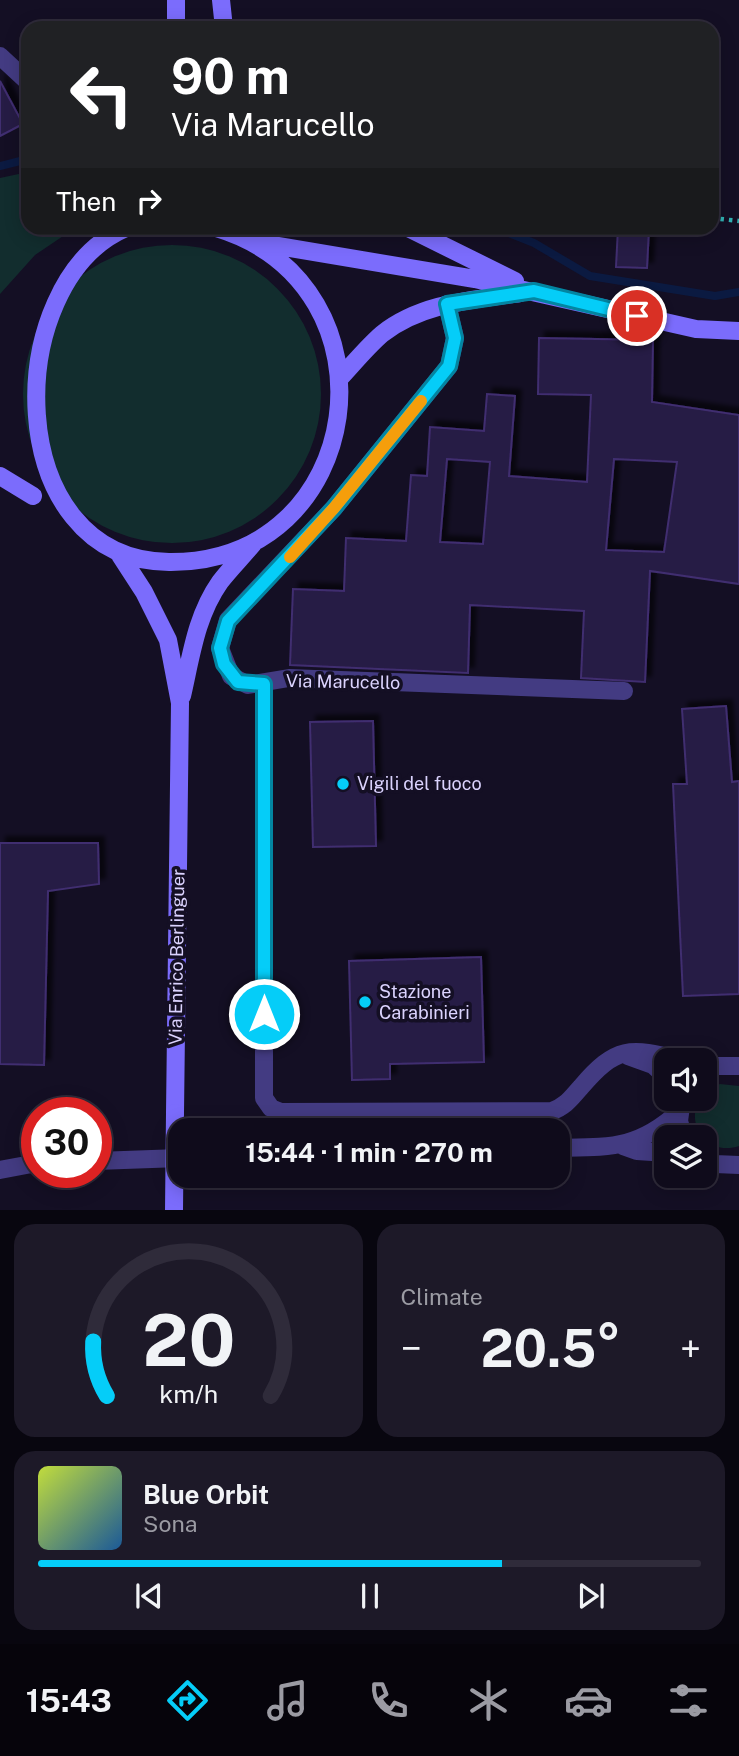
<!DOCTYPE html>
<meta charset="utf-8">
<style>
:root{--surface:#0f0b1b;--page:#1d1928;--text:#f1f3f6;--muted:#9b9ba3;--line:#2f2b3a;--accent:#05cdf8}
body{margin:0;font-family:"Public Sans",sans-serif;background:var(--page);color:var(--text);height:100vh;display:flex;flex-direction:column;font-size:26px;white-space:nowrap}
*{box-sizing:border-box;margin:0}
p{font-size:23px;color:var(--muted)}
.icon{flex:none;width:38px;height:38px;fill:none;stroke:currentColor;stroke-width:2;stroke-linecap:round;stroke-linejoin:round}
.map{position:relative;height:1210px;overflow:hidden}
.panel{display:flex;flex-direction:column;gap:14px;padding:14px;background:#08060f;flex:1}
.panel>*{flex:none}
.guide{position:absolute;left:21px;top:21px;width:698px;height:214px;border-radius:21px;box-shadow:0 4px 18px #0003,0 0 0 2px var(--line);background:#202124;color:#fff;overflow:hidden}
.controls{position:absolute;left:654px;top:1048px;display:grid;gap:14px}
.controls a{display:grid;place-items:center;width:63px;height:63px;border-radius:14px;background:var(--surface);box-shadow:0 4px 18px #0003,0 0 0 2px var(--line);font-size:35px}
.speed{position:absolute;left:21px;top:1097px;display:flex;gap:14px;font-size:35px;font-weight:700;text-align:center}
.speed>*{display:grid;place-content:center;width:91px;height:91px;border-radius:50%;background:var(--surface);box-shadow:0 4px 18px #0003,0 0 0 2px var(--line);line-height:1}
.speed .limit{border:10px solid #d22;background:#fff;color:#111}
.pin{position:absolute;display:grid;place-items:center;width:60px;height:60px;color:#fff;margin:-30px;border:4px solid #fff;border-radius:50%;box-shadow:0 2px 7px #0007}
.me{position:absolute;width:77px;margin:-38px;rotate:0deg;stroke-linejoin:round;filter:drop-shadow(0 0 5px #0008)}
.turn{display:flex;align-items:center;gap:24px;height:147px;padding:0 35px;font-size:32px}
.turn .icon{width:91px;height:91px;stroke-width:2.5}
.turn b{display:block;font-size:49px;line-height:60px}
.then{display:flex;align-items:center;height:66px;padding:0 35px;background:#0003;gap:14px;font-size:26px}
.big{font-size:52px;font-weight:700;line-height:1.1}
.panel .card{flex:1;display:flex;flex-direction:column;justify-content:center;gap:10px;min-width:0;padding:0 24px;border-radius:21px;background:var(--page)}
.panel .dial{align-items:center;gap:0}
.dial svg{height:182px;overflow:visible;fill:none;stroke:var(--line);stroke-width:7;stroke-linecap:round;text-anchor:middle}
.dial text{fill:var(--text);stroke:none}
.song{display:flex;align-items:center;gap:21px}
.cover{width:84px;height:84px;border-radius:10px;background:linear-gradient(135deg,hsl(70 70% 55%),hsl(210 70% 35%))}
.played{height:7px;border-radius:4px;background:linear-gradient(90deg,var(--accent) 70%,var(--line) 70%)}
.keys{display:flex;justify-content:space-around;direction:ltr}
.heat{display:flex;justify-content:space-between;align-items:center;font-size:38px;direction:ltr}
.panel .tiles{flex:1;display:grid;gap:14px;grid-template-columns:1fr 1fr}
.card:last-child{grid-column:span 2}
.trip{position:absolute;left:168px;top:1118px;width:402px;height:70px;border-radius:21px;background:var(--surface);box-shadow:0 4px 18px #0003,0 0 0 2px var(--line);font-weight:700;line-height:70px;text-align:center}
.menu{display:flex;height:112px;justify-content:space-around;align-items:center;background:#06040b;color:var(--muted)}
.menu .icon{width:49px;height:49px}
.menu .active{color:var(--accent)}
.menu b{font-size:32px;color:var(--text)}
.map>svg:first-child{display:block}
.green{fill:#122d2e}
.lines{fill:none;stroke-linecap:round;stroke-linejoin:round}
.stream{stroke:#0b1a41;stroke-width:8}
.building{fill:#271b45;stroke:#402e70;stroke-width:2;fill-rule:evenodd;filter:url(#shadow)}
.path{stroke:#31b2b4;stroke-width:4.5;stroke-dasharray:3.5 5;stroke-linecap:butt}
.street{stroke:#433b82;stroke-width:18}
.secondary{stroke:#7b6cfc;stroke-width:18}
.secondary-bridge{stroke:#7b6cfc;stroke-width:18}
.route-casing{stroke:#0385a1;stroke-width:18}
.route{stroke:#05cdf8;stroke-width:12}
.slow{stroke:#f59e0b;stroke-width:12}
.poi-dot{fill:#05cdf8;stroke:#140f24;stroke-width:2.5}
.labels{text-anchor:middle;stroke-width:7;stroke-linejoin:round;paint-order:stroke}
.street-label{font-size:18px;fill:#dbd3fe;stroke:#140f24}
.poi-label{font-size:18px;fill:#dbd3fe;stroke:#140f24;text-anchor:start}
</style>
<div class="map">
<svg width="739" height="1210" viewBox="0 0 739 1210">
<defs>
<filter id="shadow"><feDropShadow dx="6" dy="-6" stdDeviation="2" flood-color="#0009"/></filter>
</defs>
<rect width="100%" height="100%" fill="#140f24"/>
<path class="green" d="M28,172V228H75L35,255L0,294V178Z
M23 394a149 149 0 1 1 298 0a149 149 0 1 1-298 0Z
M720,1084L739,1086V1146C709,1156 685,1127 699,1099H705V1092Z"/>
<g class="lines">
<path class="stream" d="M0,166L28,159
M496,228L534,243L590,276L715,296L739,292"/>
</g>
<path class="building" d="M0,81L23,124L0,136Z
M618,228H649L647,268L616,267Z
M539,338L653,340L652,402L739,415V584L650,571L645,682L581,678L584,611L470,605L468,673L290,665L293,589L344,591L346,538L406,541L411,475L427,476L430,427L484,431L487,394L515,396L509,476L587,482L591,395L538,394ZM447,459L490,462L483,544L440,542ZM614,459L677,462L664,552L606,550Z
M726,706L732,782L739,781V994L683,996L673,784H687L682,709Z
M373,721L376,846L313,847L310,722Z
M0,843H98L99,884L48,891L44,1065L0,1064Z
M481,957L484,1062L390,1064V1079L352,1080L349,961Z"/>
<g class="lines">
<path class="path" d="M712,218L739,221"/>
<path class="street" d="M0,56L28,82
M447,304L455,338L449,366L334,508L228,620L220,648L231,676L248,685L289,678L624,691
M264,684V1098L271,1108L281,1112L552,1111C566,1106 571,1098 581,1087C616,1046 630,1047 679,1060
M628,1056L653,1065L667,1078
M705,1071L716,1066H739
M682,1099L679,1121L684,1138
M623,1146L637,1151L667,1153
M558,1148C611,1147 638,1149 679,1112
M705,1160L715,1164L739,1165
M96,1161L180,1158
M0,1170L37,1163"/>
<path class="secondary" d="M221,0L224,28
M176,28V0
M126,228C0,282 0,561 169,562C367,564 405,285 216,228
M408,228L515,281
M254,242L475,279L696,329L739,331
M341,377C354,363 367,347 382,334C421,303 472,300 520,293
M0,476L33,496
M120,555L144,592L168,640L180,703L175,1113
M182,696C191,657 196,616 220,582C230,569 242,557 253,544"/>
<path class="secondary-bridge" d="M174,1210L175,1113"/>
</g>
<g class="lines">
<g class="route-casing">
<path id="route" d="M264,1014V684L238,682L224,664L220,648L228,621L334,508L449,366L455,338L447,304L534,291L637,316"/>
</g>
<use href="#route" class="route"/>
<path class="slow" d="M290,557L334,508L421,401"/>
</g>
<g class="poi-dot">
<circle cx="343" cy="784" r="7"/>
<circle cx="365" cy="1002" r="7"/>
</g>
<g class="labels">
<g class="street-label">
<text transform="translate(343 682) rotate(1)" y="6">Via Marucello</text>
<text transform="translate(177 957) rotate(-89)" y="6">Via Enrico Berlinguer</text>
</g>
<g class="poi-label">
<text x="357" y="790">Vigili del fuoco</text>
<text x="379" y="998">Stazione<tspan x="379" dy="21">Carabinieri</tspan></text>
</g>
</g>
</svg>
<div class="controls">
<a><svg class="icon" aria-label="sound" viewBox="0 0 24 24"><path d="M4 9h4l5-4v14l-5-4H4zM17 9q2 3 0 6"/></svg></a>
<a><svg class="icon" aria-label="layers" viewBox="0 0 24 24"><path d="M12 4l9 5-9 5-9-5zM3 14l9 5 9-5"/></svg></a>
</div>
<div class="speed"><div class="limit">30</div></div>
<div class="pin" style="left:637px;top:316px;background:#d93025"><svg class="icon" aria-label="arrive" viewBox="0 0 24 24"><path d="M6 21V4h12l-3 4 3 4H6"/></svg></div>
<svg class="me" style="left:264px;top:1014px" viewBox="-20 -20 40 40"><circle r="17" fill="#05cdf8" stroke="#fff" stroke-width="3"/><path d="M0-11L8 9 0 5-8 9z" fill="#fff"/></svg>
<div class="trip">15:44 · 1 min · 270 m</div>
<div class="guide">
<div class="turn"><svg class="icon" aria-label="left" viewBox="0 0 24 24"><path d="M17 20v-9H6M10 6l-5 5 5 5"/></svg><div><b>90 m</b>Via Marucello</div></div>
<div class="then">Then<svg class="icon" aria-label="right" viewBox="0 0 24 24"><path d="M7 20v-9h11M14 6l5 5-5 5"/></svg></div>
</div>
</div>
<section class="panel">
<div class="tiles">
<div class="card dial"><svg viewBox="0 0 100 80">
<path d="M14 69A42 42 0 1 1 86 69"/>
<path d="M14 69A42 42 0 0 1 8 45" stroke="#05cdf8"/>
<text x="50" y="56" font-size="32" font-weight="700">20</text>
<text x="50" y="72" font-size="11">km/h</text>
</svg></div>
<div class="card"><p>Climate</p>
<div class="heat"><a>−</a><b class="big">20.5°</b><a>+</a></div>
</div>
<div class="card">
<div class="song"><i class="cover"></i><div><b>Blue Orbit</b><p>Sona</p></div></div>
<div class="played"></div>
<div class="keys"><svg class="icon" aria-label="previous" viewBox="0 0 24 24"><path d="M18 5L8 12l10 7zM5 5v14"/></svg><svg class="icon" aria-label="pause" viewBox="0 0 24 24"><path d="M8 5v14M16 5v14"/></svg><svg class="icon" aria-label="next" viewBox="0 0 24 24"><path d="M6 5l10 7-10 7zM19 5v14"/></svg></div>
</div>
</div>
</section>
<nav class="menu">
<b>15:43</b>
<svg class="icon active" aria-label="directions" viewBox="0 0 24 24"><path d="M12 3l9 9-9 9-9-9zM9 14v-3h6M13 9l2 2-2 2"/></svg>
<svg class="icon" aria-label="music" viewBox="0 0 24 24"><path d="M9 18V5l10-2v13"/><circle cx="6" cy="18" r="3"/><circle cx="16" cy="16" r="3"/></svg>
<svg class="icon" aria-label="phone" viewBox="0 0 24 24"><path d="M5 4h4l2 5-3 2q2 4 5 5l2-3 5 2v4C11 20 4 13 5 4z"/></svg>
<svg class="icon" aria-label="climate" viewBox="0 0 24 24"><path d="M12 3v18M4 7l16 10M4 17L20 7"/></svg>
<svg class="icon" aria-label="car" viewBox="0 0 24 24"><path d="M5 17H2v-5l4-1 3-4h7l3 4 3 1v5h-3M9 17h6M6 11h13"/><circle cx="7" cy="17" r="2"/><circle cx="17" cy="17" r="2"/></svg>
<svg class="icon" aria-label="filters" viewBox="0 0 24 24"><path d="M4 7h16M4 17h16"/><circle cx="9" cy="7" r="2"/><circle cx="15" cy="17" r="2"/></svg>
</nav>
